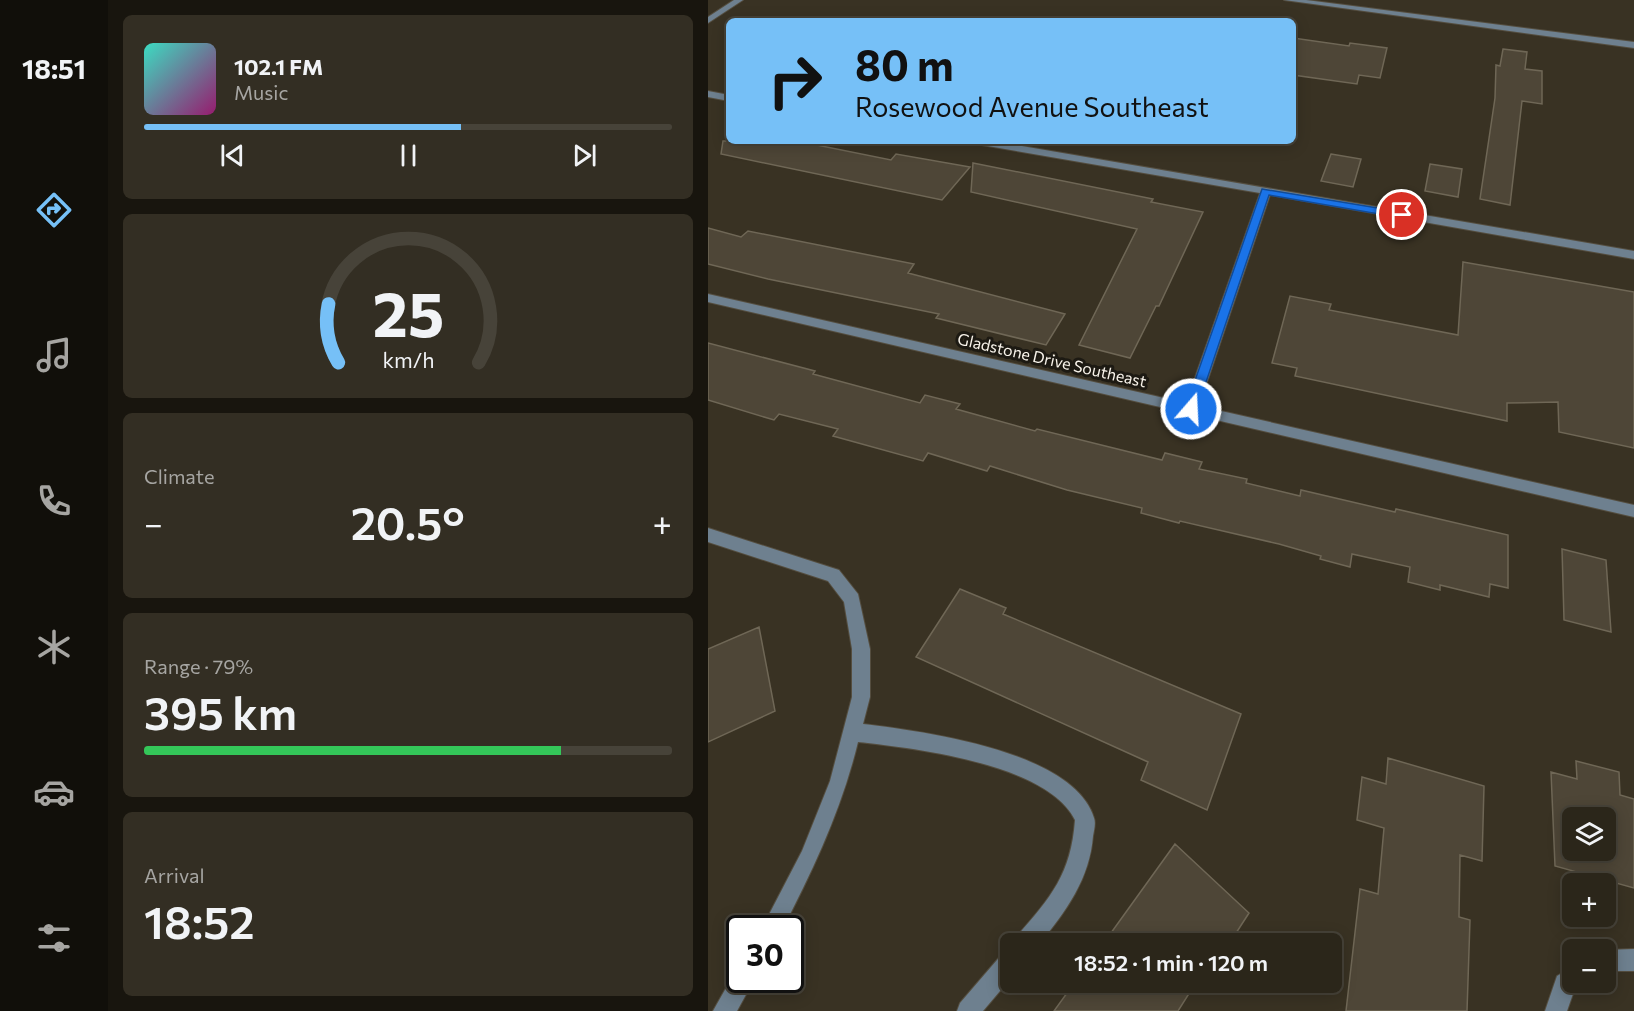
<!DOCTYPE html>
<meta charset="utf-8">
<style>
:root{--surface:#2b261a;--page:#332e23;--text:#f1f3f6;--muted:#a6a5a2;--line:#474339;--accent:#76c0f7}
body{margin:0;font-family:Commissioner,sans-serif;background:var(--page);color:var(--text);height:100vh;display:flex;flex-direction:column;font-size:22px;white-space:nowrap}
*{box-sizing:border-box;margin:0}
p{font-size:20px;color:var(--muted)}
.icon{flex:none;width:33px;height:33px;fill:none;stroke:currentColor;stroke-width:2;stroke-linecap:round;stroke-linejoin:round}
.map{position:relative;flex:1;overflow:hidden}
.details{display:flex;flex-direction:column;gap:15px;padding:15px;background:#18150e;width:600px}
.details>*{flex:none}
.hud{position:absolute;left:18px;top:18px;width:570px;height:126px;border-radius:9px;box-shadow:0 3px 15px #0003,0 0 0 2px var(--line);background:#76c0f7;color:#111;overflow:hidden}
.fabs{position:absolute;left:854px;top:807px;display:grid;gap:12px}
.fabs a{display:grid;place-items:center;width:54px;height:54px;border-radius:9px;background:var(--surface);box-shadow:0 3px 15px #0003,0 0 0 2px var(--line);font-size:30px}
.speed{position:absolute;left:18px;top:915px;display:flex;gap:12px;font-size:30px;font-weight:700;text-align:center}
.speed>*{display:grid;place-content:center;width:78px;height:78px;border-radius:50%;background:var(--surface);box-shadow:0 3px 15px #0003,0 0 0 2px var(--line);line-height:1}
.speed .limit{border:3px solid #111;border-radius:9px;background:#fff;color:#111}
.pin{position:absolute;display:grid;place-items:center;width:51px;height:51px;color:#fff;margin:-26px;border:3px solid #fff;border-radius:50%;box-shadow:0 2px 6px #0007}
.me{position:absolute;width:66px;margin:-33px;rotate:19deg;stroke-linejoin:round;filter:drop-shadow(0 0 4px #0008)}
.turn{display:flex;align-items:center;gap:21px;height:126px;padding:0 30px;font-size:27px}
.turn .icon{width:78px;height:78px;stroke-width:2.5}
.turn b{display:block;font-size:42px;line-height:51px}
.big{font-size:45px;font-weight:600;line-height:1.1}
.details .card{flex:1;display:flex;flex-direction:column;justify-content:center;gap:9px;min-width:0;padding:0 21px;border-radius:9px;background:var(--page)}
.details .dial{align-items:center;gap:0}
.dial svg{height:156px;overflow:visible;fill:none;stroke:var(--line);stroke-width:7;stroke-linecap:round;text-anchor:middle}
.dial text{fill:var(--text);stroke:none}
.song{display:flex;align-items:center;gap:18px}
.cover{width:72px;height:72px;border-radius:9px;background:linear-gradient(135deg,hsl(170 70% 55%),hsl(320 70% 35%))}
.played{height:6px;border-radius:3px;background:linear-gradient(90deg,var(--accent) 60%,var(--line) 60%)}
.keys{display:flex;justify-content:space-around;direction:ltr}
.heat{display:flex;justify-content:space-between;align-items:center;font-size:33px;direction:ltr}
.charge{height:9px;border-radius:4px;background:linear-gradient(90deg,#34c759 79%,var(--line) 0)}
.trip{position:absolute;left:292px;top:933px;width:342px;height:60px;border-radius:9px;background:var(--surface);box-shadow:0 3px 15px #0003,0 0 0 2px var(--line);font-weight:600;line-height:60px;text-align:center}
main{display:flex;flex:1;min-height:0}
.menu{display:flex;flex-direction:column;width:108px;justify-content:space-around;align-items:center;background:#110f0a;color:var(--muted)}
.menu .icon{width:42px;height:42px}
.menu .selected{color:var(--accent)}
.menu b{font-size:27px;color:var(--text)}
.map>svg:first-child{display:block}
.building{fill:#4e4637;stroke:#6f6756;stroke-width:1.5;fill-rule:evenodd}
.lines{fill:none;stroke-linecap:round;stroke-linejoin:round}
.minor-casing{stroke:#544d3f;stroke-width:2}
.minor{fill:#6e808f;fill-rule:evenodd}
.route{fill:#1a73e8;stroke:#114b97;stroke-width:1.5}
.labels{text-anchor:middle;stroke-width:6;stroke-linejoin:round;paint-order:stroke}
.street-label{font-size:16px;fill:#f9f4eb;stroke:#1d1a13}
</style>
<main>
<nav class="menu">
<b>18:51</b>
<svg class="icon selected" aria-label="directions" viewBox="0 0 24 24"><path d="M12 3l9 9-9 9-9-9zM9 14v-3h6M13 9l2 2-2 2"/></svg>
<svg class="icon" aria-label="music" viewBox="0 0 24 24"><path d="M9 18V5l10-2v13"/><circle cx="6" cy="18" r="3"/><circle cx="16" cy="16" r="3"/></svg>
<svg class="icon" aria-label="phone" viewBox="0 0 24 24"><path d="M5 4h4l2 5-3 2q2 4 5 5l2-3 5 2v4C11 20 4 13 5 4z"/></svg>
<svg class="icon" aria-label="climate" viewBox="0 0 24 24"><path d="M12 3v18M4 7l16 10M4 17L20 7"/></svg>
<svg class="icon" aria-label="car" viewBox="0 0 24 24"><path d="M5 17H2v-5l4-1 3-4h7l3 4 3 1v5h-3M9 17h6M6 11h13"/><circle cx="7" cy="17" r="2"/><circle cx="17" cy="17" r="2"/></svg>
<svg class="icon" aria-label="filters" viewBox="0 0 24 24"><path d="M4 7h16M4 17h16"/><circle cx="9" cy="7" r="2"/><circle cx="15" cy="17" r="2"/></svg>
</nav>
<section class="details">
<div class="card">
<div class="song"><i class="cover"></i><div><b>102.1 FM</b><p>Music</p></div></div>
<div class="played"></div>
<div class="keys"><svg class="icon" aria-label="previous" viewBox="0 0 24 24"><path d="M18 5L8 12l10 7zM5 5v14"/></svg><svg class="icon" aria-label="pause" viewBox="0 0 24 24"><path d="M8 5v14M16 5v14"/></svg><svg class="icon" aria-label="next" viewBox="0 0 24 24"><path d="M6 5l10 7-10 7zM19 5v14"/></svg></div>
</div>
<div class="card dial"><svg viewBox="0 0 100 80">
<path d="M14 69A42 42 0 1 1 86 69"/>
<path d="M14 69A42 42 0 0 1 9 39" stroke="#76c0f7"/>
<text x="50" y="56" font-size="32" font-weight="700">25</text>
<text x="50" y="72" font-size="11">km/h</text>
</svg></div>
<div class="card"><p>Climate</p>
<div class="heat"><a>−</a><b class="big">20.5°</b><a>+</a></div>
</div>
<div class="card"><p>Range · 79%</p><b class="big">395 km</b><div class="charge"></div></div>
<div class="card"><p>Arrival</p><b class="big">18:52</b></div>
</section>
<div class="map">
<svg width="926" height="1011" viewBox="0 0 926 1011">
<rect width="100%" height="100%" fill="#393223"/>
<path class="building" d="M585,38L641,46L642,43L679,48L672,78L651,75L649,84L585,75Z
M795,49L819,52L817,69L834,71V104L814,101L802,205L772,199L787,98L788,65L792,66Z
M15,141H89L183,160L188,154L262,167L234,200L13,154Z
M623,154L653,159L645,187L613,181Z
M265,163L445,199L443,202L495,212L451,306H448L422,358L371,345L429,229L263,192Z
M722,164L754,169L750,197L717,191Z
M0,228L33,237L40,231L206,264L200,273L357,314L338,345L228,318L231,314L60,279L0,264Z
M755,262L926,292V448L851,432L850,402L799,403V421L587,376L589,368L564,363L582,296L623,304L621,310L750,335Z
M0,343L107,371L105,374L212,403L217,395L252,404L248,409L327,431L329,429L454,460L457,453L494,462L491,469L539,479L538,483L592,496L593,490L687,512L688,509L800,535V588L782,584L781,597L732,585V590L700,582L702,567L644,554L642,567L612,559L613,556L571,544L472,521L471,523L433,513L434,508L359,490L282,466L279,471L220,453L215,461L125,436L130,429L71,414L66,420L0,400Z
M854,549L898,560L903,632L856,620Z
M252,589L298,608L295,614L533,714L499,810L433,780L440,762L208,657Z
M51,627L67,711L0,742V649Z
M680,758L776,786L774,861L752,855L751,917L762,920L759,1011H638L652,889L670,894L676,828L649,820L654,777L678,784Z
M868,761L911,772L912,795L926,799V888L847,866L843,772L869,779ZM864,818H897V850H864Z
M467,844L541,913L521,944H395Z
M367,982H497L493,989L487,984L470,1011H346Z"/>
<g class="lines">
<g class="minor-casing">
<path id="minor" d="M26,0H35L0,23V17Z
M576,0H598L926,42V48Z
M0,91L21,95V101L0,97Z
M263,141H285L926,251V259L562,195L491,406L926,505V517L0,302V294L478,403L552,193L268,144Z
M0,528L131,570L150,594L162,649V697L155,724C214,731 366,751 386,818C388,823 386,830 385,836C382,878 358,912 331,944H307L309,936C343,897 363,874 367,820C340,764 206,748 150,742C134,808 106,868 75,928H54L94,851L122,781L144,697V649L136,602L120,581L0,542Z
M926,949V971H897L896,950Z
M303,950V978L275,1011H249L252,1003L295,953Z
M864,967V982H873L866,991L859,1011H837L849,976Z
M32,971V980H46L29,1011H5L27,972Z"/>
</g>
<use href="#minor" class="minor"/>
</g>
<path class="route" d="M554,189L694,212L699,215L694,218L561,195L489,409L488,413H479L477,409Z"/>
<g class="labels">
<g class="street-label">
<text transform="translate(344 360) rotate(13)" y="6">Gladstone Drive Southeast</text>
</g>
</g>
</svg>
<div class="fabs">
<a><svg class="icon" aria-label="layers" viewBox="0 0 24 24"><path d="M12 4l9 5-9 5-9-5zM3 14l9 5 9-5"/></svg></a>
<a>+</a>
<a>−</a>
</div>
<div class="speed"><div class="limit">30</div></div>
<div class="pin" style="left:694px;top:215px;background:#d93025"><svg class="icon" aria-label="arrive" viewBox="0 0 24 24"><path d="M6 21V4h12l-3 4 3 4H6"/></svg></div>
<svg class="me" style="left:483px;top:409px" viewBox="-20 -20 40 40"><circle r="17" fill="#1a73e8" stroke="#fff" stroke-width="3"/><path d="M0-11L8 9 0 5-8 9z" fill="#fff"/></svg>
<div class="trip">18:52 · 1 min · 120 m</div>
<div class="hud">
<div class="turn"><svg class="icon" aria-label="right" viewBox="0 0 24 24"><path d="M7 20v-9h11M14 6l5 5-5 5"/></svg><div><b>80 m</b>Rosewood Avenue Southeast</div></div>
</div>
</div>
</main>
